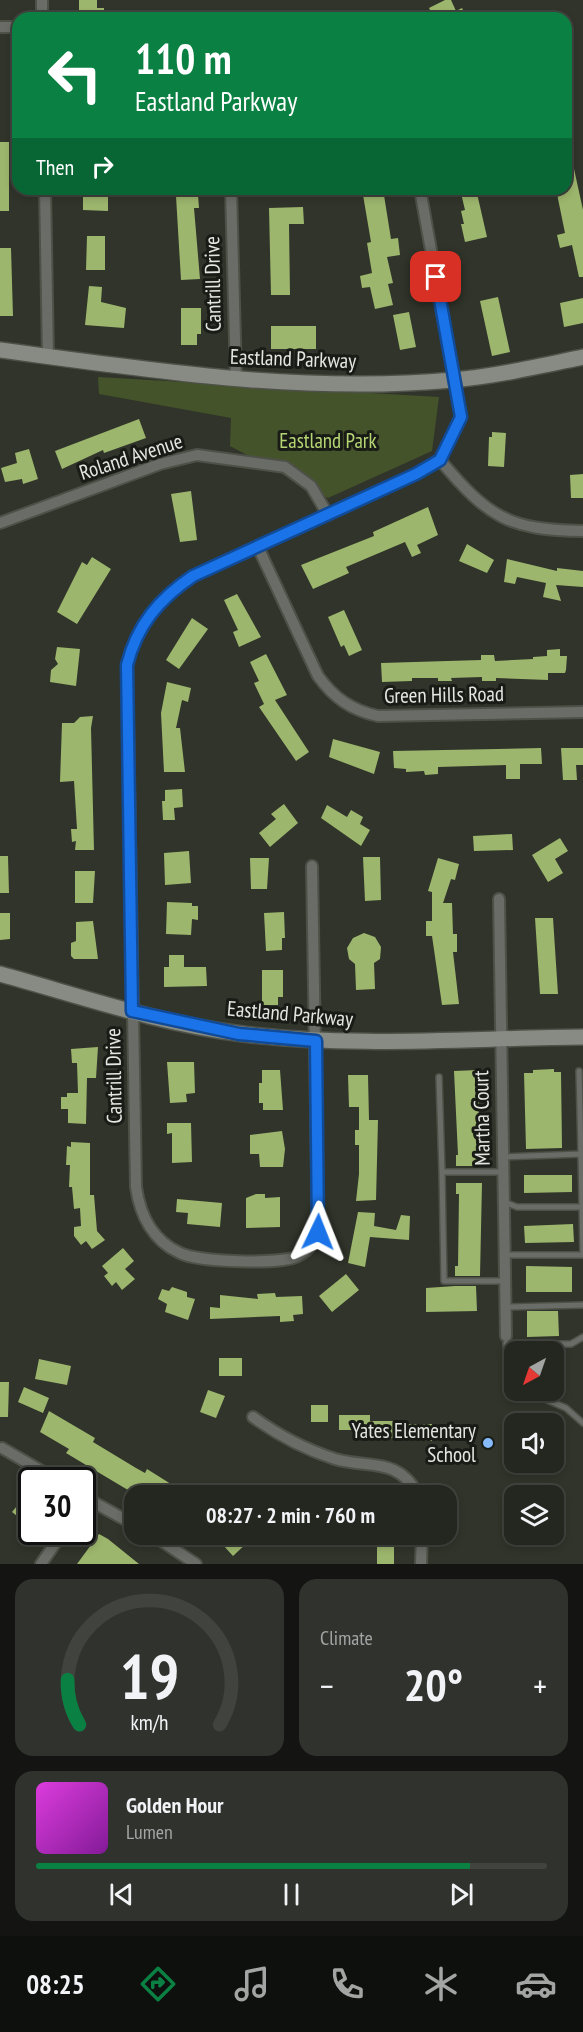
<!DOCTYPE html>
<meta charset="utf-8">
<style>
:root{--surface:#242720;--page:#30332d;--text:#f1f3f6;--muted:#a3a5a5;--line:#41443e;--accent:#0b8043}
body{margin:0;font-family:"PT Sans Narrow",sans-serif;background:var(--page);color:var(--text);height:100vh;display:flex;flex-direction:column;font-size:22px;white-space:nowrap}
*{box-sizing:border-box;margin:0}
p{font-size:20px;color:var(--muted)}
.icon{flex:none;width:33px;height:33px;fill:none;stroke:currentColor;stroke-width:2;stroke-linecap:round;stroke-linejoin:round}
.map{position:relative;height:1564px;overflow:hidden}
.drawer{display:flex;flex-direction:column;gap:15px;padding:15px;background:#141512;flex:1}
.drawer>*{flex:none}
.top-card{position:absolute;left:12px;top:12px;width:560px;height:183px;border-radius:18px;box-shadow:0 3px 9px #0003,0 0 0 2px var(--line);background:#0b8043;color:#fff;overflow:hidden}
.needle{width:39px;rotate:220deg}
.controls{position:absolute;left:504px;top:1341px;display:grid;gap:12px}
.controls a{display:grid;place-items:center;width:60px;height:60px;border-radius:12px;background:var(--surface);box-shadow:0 3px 9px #0003,0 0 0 2px var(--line);font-size:30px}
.speed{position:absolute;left:18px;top:1467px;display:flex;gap:12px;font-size:30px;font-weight:700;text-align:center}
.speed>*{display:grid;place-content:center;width:78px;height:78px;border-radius:50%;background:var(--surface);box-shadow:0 3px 9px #0003,0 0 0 2px var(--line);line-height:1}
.speed .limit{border:3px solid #111;border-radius:9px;background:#fff;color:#111}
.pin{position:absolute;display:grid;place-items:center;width:51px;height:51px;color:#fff;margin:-26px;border-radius:12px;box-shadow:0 3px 9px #0006}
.me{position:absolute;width:66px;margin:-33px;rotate:2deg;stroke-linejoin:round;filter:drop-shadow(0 0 4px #0008)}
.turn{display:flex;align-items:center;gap:21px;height:126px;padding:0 24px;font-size:27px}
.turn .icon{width:78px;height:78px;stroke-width:2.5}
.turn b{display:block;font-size:42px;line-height:51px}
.then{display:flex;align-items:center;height:57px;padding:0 24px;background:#0003;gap:12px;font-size:22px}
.big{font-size:45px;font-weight:700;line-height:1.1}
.drawer .widget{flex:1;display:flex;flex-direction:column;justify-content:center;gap:9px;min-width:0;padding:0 21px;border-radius:18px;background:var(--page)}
.drawer .dial{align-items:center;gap:0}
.dial svg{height:156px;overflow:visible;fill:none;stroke:var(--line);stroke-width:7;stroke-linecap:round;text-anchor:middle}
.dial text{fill:var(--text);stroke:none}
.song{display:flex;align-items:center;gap:18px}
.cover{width:72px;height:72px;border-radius:9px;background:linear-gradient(135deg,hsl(300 70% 55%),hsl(290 70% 35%))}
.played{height:6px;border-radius:3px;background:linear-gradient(90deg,var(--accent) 85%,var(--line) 85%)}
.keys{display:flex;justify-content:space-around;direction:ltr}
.heat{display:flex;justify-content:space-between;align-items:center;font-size:33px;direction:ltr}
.drawer .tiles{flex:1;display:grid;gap:15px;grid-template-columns:1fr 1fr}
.widget:last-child{grid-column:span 2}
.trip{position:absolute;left:124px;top:1485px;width:333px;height:60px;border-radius:18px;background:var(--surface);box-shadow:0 3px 9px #0003,0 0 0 2px var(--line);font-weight:700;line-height:60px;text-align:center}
.tabs{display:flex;height:96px;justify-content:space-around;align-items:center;background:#0e100d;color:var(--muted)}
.tabs .icon{width:42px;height:42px}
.tabs .on{color:var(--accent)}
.tabs b{font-size:27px;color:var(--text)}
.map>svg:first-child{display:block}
.green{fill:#45532b}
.building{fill:#9db66d}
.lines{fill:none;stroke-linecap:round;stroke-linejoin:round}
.lane-casing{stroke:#4d5147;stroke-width:8}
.street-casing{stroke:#4d5147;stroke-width:14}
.secondary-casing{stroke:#4d5147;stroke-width:18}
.lane{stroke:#6a6c67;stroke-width:5}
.street{stroke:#6a6c67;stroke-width:10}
.secondary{stroke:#888b84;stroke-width:15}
.route-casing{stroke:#114b97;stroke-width:15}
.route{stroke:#1a73e8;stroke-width:10}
.poi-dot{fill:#85bbfb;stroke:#191b17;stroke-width:2}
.labels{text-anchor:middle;stroke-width:6;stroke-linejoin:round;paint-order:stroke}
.street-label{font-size:21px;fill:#e4e7e1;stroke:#191b17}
.park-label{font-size:21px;fill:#b5d573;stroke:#191b17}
.poi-label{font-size:21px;fill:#e4e7e1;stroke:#191b17;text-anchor:end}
</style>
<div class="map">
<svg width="583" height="1564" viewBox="0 0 583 1564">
<rect width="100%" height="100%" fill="#30342a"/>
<path class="green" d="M98,377L439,397L432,451L328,498L230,446L231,418L99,394Z"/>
<path class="building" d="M79,0H97V8H104V18H79Z
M445,0H451L456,11L462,8L467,18H434L429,8Z
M0,142H9V211H0Z
M569,146L583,210V277H579L572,245L560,248L557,235L565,233L556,189H566V147Z
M83,189H102V193L108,194V211L83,210Z
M362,189H383L391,239L398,238L400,255L387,257L393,283L388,284L393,305L375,309L370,287L362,288L360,276L372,273L367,243L371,242Z
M460,189H476L487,237L465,242L461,224H464L461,211L465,210Z
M198,195L199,208H194L200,279L181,280L176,196Z
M303,207L304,224H289L290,295H271L269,208Z
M87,236H105V270H86Z
M0,248H11L13,316H0Z
M89,286L102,287L101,302L126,308L124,328L85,325Z
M498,297L510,352L492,356L480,301Z
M583,298V323L564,327L560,303Z
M181,308H201V334H197V345H181Z
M409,312L416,347L400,350L393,315Z
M271,326H316V349H271Z
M139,419L146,438L104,453L103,450L62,469L55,451Z
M492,432L506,433L504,467L488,466L489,437H492Z
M29,449L38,479L23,484L22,479L5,482L1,468L17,463L15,453Z
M583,474V498H571L570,475Z
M191,491L197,540L180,542L171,494Z
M428,507L438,535L417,545L421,553L412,557L405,542L346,567L349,573L313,589L301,565L374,536L373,532Z
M467,544L494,560L487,573L459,561Z
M92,557L111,569L77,624L57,612L82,562L87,565Z
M507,559L557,571V568L583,571V587L556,585L561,601L543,597L546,583L517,577L515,584L504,582Z
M237,594L261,637L239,647L233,632L238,630L224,600Z
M344,610L362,650L349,656L344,645L341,647L328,617Z
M192,618L208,629L179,669L166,660Z
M57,647L80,649L76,686L50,682L51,670L58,664L55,659Z
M560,649V656H567L566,670L565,673H548V680L496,678V681H482V677L451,678L452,681H438V678H412V681L382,682L381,663L481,660V655H494L495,661L533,659V657L547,656V650Z
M266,654L287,695L275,700L309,752L296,761L259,707L264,704L254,683L259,681L250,662Z
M167,682L191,688L188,702L182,700L176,728H180L185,772H164L161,713Z
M93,716L91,728L94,850H75L76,841L72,842L71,829H77L74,781L60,782L62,723H74L80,717Z
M333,739L380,752L374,774L329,757Z
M541,748L542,764H520V779H506V765L438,767V774L425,775L424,771L406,772V769L394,768L393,751Z
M561,748H583V765H576L577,780H563Z
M182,789L183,807L174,808L175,820H163L162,801H165V790Z
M284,804L298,823L270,847L259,833L276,819L271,814Z
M327,805L347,817L351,810L363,817L360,824L370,830L361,846L321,818Z
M512,834L513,850L474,851L473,836Z
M560,838L568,851L555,859L563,873L548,882L532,855Z
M189,851L191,883L165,885L164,853Z
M0,856H8L9,893H0Z
M363,857H380L381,900L365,901Z
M250,858H269L267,889H251Z
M438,858L459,864L455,880L451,879L443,903H452L453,934H457V952H453L459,1004L442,1005L432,936H426V921H432V892L428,891Z
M75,871H95L93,903H75Z
M167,902L192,903V906H198V920L192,919L191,935L166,934Z
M284,912L285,938H282V950L266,951L264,913Z
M0,913H10V939L0,940Z
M535,918H553L558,994H540Z
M93,921L98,959H74L71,956V943L76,941V922Z
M364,933L375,937L381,947L380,959L374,963L375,989L356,990L355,964L349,959L347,948L353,938Z
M169,955H184V967H206L207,986L164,987V967H169Z
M262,970H283V997H278V1005H262Z
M98,1047L96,1078H87L86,1124L68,1123V1109H61V1097H67V1093H78L77,1063H72L71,1049Z
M167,1062H194L195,1093L186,1094L187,1102L170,1103Z
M554,1069V1072H561L562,1148L526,1149L524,1073H533V1070Z
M262,1070H280L283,1110H263V1103H259V1083H262Z
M478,1070L480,1166H456V1155H458L454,1071Z
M348,1075H368L369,1120H378L376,1200L356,1201L359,1174V1145H355V1130H359V1107H349Z
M167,1123H191L192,1162L172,1163V1133L167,1134Z
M282,1131L285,1149L283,1167H260L259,1154H250V1135Z
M71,1142L90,1143V1195H94L97,1231L105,1240L92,1249L86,1241L81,1245L74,1236V1227L81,1226L80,1208L74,1209L72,1187H69L70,1165H66L67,1146L71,1147Z
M524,1175H572V1192L524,1193Z
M456,1183H482L480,1276H455V1266H458L459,1194H456Z
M256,1194H265V1198L280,1197V1227L246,1228V1198Z
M177,1199L222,1203L220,1227L187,1224L188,1213L176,1212Z
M358,1212L375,1213L374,1226L396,1230L401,1215L410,1216L409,1240L370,1237L365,1267L348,1263Z
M573,1224L574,1242L525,1243L524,1226Z
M123,1248L134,1261L125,1269L135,1279L122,1290L116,1282L112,1286L104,1276L108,1273L102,1266Z
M526,1266L572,1267V1292H526Z
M346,1274L359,1290L332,1312L319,1296Z
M455,1286H476L477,1311L426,1312V1288Z
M172,1287L187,1292V1297L195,1299L188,1320L165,1312L167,1304L158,1299L162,1289L169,1291Z
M275,1293L276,1297L302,1296L303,1314L293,1315L294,1321L280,1322V1316L210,1319V1307L220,1308V1295L258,1299L257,1294Z
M527,1311H558L559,1336L527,1337Z
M219,1358H242V1376H219Z
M39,1359L71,1366L67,1385L35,1379Z
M0,1382H9L8,1417H0Z
M24,1387L49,1398L43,1413L18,1402Z
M208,1390L225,1396L216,1418L200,1412Z
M311,1405H328V1422H311Z
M49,1411L95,1438L93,1442L136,1468L145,1473L147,1469L190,1496H138L86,1465L66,1453L69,1449L40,1432Z
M339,1415H370V1421H398V1424H432V1441L374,1437L375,1430H339Z
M324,1483L358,1493V1496H321Z
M26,1495L32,1499V1528L12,1512Z
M99,1534L108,1539L139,1564H77Z
M213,1534H242L249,1541L233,1556Z
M370,1534H394V1564H377V1547L370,1546Z"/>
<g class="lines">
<g class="lane-casing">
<path id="lane" d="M439,1077L442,1172
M581,1154L583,1255
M504,1157L581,1154L579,1071
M503,1172H442L444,1281H505
M504,1202L517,1207H582
M504,1255H583
M505,1307L583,1305
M506,1343L508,1372L514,1381
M506,1344H571L583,1337
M524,1390L566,1408L583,1423"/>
</g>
<g class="street-casing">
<path id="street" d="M42,0V18
M0,27H18
M45,189L48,356
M231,189L236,378
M440,460C488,517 508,530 583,531
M0,523L160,464L197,455L285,467L311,486L328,515
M258,547L318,676C334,698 351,710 378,716L583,712
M312,866L318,1232C314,1243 308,1251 298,1256C281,1265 197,1262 180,1253C153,1241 140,1215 136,1187L127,665C137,625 158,599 193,576L416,474L440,460L461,417L420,189
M499,899L506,1336
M253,1417C279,1436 304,1449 335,1459C369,1469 398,1456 419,1496
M2,1448L57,1480
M82,1496L135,1525
M151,1534L196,1564
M41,1564L63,1532
M421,1564L422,1534"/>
</g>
<g class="secondary-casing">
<path id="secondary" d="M0,350C150,370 302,394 453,380C497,376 540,366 583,357
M0,974C80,996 160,1024 243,1034C355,1048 470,1038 583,1037"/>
</g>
<use href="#lane" class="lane"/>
<use href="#street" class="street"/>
<use href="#secondary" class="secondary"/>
</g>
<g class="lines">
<g class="route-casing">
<path id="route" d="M318,1232L316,1041L239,1034L132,1011L127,665C137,625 159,599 193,576L416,474L440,460L461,417L436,277"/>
</g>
<use href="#route" class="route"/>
</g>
<circle class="poi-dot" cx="488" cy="1443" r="6"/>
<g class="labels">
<g class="street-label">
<text transform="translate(213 284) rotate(-91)" y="7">Cantrill Drive</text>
<text transform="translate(293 359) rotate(2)" y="7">Eastland Parkway</text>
<text transform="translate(131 457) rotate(-18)" y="7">Roland Avenue</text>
<text transform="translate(444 695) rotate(-1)" y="7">Green Hills Road</text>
<text transform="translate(290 1014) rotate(5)" y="7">Eastland Parkway</text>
<text transform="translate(114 1076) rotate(-91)" y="7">Cantrill Drive</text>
<text transform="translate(482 1118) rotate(-91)" y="7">Martha Court</text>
</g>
<g class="park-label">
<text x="328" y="448">Eastland Park</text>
</g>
<g class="poi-label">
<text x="476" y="1438">Yates Elementary<tspan x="476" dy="24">School</tspan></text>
</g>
</g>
</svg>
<div class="controls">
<a><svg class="needle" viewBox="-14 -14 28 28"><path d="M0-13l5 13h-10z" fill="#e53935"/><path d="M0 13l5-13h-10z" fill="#a3a5a5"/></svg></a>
<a><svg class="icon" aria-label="sound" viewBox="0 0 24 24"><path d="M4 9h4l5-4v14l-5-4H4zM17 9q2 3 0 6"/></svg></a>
<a><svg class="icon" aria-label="layers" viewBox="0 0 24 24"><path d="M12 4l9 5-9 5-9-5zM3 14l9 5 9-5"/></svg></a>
</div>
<div class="speed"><div class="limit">30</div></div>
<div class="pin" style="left:436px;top:277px;background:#d93025"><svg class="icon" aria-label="arrive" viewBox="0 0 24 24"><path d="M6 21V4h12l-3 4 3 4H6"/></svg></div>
<svg class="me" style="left:318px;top:1232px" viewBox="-20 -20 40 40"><path d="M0-17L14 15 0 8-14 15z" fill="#1a73e8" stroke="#fff" stroke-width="4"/></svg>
<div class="trip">08:27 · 2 min · 760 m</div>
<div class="top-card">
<div class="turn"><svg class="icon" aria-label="left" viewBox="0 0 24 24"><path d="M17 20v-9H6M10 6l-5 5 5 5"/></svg><div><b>110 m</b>Eastland Parkway</div></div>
<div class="then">Then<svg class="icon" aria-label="right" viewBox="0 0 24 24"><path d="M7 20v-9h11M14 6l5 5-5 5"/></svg></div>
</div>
</div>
<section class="drawer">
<div class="tiles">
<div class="widget dial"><svg viewBox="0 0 100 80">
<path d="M14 69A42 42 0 1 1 86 69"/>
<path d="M14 69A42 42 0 0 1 8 46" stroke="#0b8043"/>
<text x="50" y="56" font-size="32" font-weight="700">19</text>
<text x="50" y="72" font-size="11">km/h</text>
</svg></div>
<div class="widget"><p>Climate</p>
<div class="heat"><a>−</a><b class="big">20°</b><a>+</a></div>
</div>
<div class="widget">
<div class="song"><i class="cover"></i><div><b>Golden Hour</b><p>Lumen</p></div></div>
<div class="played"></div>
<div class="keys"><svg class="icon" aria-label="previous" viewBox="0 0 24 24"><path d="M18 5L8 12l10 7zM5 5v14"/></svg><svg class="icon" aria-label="pause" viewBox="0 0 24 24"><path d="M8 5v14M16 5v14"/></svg><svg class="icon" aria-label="next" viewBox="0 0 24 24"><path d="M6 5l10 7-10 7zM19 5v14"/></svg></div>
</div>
</div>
</section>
<nav class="tabs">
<b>08:25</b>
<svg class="icon on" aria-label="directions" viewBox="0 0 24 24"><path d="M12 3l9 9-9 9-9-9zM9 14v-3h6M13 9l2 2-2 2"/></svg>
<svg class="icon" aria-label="music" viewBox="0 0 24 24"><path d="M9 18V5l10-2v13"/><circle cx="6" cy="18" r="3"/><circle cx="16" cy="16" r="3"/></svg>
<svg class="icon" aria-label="phone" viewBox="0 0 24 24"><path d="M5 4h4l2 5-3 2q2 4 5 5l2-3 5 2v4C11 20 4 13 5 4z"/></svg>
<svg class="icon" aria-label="climate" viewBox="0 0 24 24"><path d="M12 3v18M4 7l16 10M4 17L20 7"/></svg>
<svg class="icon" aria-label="car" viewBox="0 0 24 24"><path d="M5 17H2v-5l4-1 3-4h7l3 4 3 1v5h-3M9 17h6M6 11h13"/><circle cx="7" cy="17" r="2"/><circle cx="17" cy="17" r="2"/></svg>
</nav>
